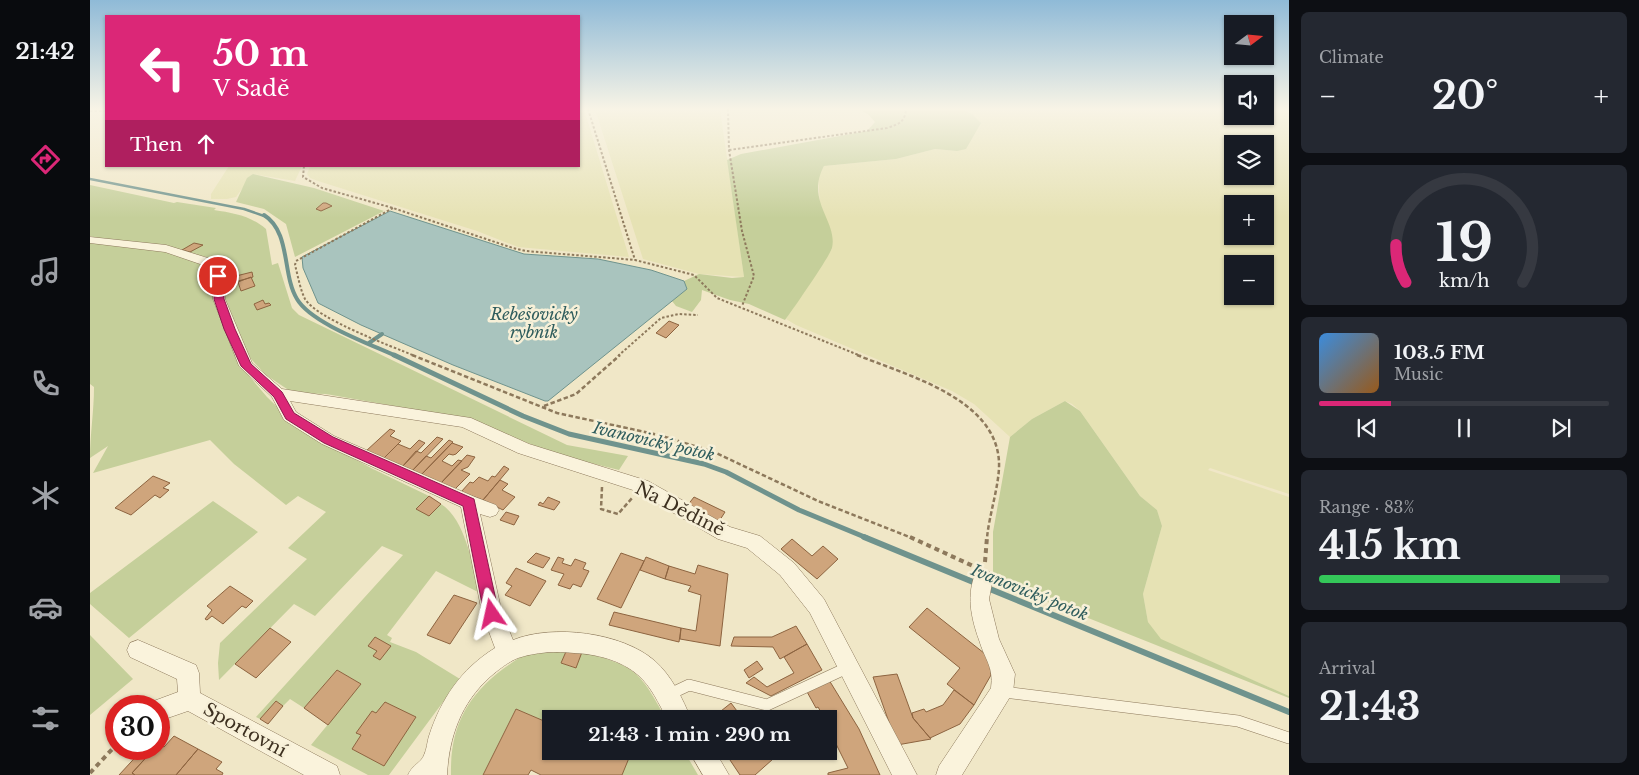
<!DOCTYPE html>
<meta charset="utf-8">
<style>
:root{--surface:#171b24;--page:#242831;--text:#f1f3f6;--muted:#9ea1a6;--line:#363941;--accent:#db2777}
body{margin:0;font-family:"Libre Baskerville",serif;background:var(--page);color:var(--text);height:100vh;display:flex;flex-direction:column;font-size:19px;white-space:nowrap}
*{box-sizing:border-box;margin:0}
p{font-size:16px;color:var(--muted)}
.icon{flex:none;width:28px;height:28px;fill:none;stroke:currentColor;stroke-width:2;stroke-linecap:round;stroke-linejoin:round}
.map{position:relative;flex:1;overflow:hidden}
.sheet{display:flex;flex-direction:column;gap:12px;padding:12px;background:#0d0f14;width:350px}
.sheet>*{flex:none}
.top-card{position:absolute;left:15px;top:15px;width:475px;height:152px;border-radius:0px;box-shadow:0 1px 4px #0004;background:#db2777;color:#fff;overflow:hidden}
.needle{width:32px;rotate:74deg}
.tools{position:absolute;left:1134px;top:15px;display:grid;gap:10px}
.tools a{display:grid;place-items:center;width:50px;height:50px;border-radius:0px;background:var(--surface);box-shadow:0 1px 4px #0004;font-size:25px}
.speed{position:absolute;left:15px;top:695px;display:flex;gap:10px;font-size:25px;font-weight:700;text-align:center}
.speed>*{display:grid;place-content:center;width:65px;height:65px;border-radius:50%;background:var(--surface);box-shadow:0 1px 4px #0004;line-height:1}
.speed .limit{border:8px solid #d22;background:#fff;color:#111}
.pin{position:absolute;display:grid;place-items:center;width:42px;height:42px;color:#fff;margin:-21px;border:2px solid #fff;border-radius:50%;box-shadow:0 1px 5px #0007}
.me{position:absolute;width:55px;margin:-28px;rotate:349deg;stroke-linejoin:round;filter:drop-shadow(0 0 4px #0008)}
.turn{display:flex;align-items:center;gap:18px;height:105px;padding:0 25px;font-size:22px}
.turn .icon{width:65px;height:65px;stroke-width:2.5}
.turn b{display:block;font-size:35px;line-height:42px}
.then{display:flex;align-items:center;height:48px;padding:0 25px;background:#0003;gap:10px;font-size:19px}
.big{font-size:38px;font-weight:700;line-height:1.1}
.sheet .tile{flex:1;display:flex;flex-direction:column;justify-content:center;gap:8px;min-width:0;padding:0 18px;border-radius:8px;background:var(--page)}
.sheet .dial{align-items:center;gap:0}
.dial svg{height:130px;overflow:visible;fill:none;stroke:var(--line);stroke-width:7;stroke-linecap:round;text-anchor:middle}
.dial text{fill:var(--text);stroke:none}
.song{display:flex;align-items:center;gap:15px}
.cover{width:60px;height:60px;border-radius:8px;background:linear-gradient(135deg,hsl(210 70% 55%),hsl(30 70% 35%))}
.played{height:5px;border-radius:2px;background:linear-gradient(90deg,var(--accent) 25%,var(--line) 25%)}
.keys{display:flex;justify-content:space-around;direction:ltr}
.heat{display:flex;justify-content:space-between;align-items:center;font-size:28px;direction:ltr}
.charge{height:8px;border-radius:4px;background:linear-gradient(90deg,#34c759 83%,var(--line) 0)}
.trip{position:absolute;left:452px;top:710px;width:295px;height:50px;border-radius:0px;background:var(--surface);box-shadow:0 1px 4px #0004;font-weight:700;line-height:50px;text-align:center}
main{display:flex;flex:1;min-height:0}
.tab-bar{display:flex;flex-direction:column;width:90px;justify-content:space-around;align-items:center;background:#090b0e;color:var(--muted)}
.tab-bar .icon{width:35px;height:35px}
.tab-bar .active{color:var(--accent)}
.tab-bar b{font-size:22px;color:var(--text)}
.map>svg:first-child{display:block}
.farmland{fill:#e6e2b4;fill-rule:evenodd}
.green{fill:#c5cf9a}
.water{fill:#a9c4be;stroke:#6f938d}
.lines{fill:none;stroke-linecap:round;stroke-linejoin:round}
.stream-far3{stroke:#6f938d;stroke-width:2.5}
.stream-far2{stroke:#6f938d;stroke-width:4}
.stream-far1{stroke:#6f938d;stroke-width:5}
.stream{stroke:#6f938d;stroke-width:6}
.building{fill:#cfa57c;stroke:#8d6440}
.lane-casing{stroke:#8d795c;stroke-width:12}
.street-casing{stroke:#8d795c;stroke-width:1}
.path-far2{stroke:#8d795c;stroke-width:2;stroke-dasharray:2.5 2;stroke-linecap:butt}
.path-far1{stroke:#8d795c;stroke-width:2.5;stroke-dasharray:4.5 2.5;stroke-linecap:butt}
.path{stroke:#8d795c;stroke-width:4;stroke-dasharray:5 4;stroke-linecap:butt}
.lane{stroke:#faf3dc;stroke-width:11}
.street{fill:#faf3dc;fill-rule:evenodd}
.route{fill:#db2777;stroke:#8e194d}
.labels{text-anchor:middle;stroke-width:5;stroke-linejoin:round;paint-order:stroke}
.water-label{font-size:16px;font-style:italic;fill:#2f5d5d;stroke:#f7f0d8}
.near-street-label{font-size:18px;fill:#3d3020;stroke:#f7f0d8}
</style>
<main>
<nav class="tab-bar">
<b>21:42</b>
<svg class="icon active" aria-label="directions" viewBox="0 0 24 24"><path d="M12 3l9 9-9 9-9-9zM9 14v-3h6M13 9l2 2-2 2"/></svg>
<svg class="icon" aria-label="music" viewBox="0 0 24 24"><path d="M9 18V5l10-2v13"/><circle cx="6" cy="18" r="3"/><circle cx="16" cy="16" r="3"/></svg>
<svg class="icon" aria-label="phone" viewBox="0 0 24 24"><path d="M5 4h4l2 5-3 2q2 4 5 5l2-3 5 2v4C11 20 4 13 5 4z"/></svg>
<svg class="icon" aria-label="climate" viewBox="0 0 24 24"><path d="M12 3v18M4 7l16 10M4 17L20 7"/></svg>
<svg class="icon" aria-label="car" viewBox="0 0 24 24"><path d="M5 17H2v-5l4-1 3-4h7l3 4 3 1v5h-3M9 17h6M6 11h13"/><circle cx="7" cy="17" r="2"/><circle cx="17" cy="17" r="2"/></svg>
<svg class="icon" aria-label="filters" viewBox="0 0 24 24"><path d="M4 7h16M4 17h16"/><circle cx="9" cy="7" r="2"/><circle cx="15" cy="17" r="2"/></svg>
</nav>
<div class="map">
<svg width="1199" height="775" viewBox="0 0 1199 775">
<rect width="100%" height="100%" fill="#f0e7c7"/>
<path class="farmland" d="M489,109H494L539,257L428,247L387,231L228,181L220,178L217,174L220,166H489Z
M505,109H630L654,277L609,274L553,259Z
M872,109H1142V116H1175V109H1199V494L1120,468L1118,470L1199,497V696L1071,640L1058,622L1053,594L1072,526L1067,510L1050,496L990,411L982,404L975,401L942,419L920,437L884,404L862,391L706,325L696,319L742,249L741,232L730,205L728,177L734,166L806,159L845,149L867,151L882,114ZM1142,144H1175V176H1142ZM1142,204H1175V236H1142ZM1142,264H1175V296H1142Z
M139,166H212L205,181L163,174L146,197L137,199H121V194Z"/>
<path class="green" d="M769,109H872L882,114L891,123L876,149L867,151L845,149L806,159L734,166C715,201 748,221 742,248C740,256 702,311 695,320L659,304L640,300L612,290L611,300L602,312L586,306L582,301L596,289L594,281L609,274L642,278L654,277L637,160L651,154L777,131L785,122L779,115Z
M163,174L224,188L294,211L205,257L196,224L174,209L146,202L157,178Z
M0,185L84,203L87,202L126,208L124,210C144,213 161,216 176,229L182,265L188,263L202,308L209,315L477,445L538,456L529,470L472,456L372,418L236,394L203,393L176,375L161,359L144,332L131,298L133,278L127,262L114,256L111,257L81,247L18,241L0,236Z
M0,241C22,244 96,252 110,263C122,273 119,286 127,297L149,364L177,397L211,430L283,469L339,496L327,508L338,515L351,504C376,520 382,565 390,593L346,571L297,635L302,638L300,642L326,652L370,679L299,775H278L221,745L271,684L247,670L214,708L200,699L193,706L186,701L170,719L166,717L313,555L292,546L225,616L204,604L129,680L128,663L130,643L217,559L198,548L236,512L208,496L196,505L144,464L120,440L3,473L18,446L0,458C0,434 4,411 4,387L0,384Z
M975,401L990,411L1050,496L1067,510L1072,526L1053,594L1058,622L1071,639L1199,696V698L903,580V532L920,437L942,419Z
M123,501L168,532L39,638L0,604V593Z
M0,635L43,679L0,715Z
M478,647L471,663L485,668L492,652C546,666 550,671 576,719H461V724L426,709L393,775H361C360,728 376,697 413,669C423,662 432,655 443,651C453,647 467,648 478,647Z
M524,751H594L608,775H532Z"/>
<path class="water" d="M300,211L434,254L508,259L561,270L594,281L597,289L458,401H455L363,365L271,325L228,303L213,268L212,257Z"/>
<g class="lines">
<path class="stream-far3" d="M0,179L154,209L177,217"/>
<path class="stream-far2" d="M174,215C201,232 192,275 207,299C221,323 280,344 306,356
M279,343L292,334"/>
<path class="stream-far1" d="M304,355L433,416L479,434L614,464L636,472L709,510L777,538"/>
<path class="stream" d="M774,537L888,584
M895,587L1199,712"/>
</g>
<path class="building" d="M233,203H236L242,206L231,211L226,209Z
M104,243L113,245L100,252L92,250Z
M162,272L163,277L148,281L146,276Z
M161,277L165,286L151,291L148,282Z
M173,300L175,304L179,303L181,305L167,310L164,304Z
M579,321L589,325L576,338L566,333Z
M300,429L305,431L300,436L311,441L293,459L276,451Z
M347,437L353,439L322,471L312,467L326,451L331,453Z
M329,440L335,443L312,467L293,459L308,444L320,449Z
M359,440L363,442L331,475L322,471L336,456L341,458Z
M362,443L373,447L366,454L363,455L359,454L352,461L362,466L368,460L372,461L351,483L331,475Z
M377,455L385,457L378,467L371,470L380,474L365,489L351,483Z
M414,466L419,469L393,500L371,492L380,482L383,483L389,477L398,481L402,476L405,477Z
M63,476L80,483L73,488L79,490L70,498L65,495L41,515L25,508Z
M410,480L418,484L412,490L425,497L413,510L393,500Z
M339,496L351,504L339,516L326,509Z
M458,497L470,502L464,510L448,505L450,502L453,504Z
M604,497L635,512L628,523L597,506Z
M416,512L429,516L424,525L410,520Z
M702,539L722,556L733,546L748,559L727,579L691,549Z
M446,553L460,558L453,568L437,562Z
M531,553L554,561L531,608L507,599Z
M468,557L474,559L472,563L481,566L485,559L496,563L493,569L499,571L491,587L483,584L480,589L468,585L474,574L461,570Z
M556,557L579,566L575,579L550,570Z
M608,565L638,574L630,646L590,639L591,628L606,631L611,595L598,591L601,586L575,579L579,566L605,574Z
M426,568L456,581L440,606L415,595L422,586L416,583Z
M140,586L163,601L156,608L152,606L133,624L122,616L117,620L115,619L122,610L117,606Z
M364,595L387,603L360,644L337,635Z
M837,608L899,657L901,675L884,705L857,684L870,668L819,627Z
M524,612L591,628L589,642L519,625Z
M706,626L717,644L690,659L683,647L641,646L644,637H682Z
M180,628L201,642L166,678L145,664Z
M285,637L301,646L290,660L283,656L287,651L278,646Z
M717,644L732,670L681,696L656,683L664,677L677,687L704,673L694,657Z
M478,647L492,652L486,668L471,663Z
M667,661L673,669L659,678L654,670Z
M247,670L271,684L238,725L214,708Z
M807,674L823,718L841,739L807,745L783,677Z
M739,680L769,729L790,775H738V773L758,768L739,730L746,728L743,721L739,722V719H735L728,707L726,708L716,690Z
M864,690L884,705L870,724L840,738L823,718L822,713L834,709L836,712L853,705Z
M186,701L193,706L178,724L170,719Z
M295,702L326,717L294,766L262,749L271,735L266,733L282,711L286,713Z
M641,703L653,719H621Z
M426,709L461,724V751H524L539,758L532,775H451L441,770L438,775H393Z
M84,736L108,749L86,775H45L42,773L64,749H69V744L74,747Z
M53,749L61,752L42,773L45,775H29Z
M108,749L132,762L126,769L133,773L132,775H86Z
M634,751H677L683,759L665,775H650Z"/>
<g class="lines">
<g class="lane-casing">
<path id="lane" d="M914,692L1148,721L1199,738
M580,694L599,685L677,705L759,667"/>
</g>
<g class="street-casing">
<path id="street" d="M0,237L76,245L121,259L134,276L135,299L162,363L192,389L381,418L439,444L558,481L640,527L670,536L704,563L734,599L827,775H802L720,613L690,575L657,548L628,539L546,491L428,453L372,427L200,401L206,412L244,436L385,497L406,505L409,510L406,515L400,517L390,514L412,613L423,640C462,624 532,632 565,661C581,675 593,699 601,719H577C569,704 561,686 548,675C531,660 506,654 484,653C466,651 446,652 428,658C418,662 408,670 400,677C371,703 359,737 357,775H318C322,765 332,762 334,755C337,749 337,742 339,736C351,699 371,669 405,648L392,613L371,507L232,444L194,420L182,397L149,366L123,299L122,276L113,265L75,252L0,243Z
M893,569L900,572L903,578L899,599L909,639L925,674L923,692L872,775H846L849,766L901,688C904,667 895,660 889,640C881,618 876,594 886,572Z
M48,640L106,665L109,673L110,693L247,766L250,775H214L98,711L69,721V706H59L61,702L88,692L87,679L40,657L37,650L40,643Z
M599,751H625L639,775H613Z"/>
</g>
<path class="path-far2" d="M498,109L545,260
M638,109L639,150L652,231L664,276L652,306
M0,111H16
M639,150L797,128C809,124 815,122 816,109
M214,166L213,177L232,188L303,208L423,248L436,251L545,260L604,275L627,298L771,356
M303,208L206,261L205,265C208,276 210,289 215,299C227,319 301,346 325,356
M528,356L571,318L589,314L608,315"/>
<path class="path-far1" d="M322,355L467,413L569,435L624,452L728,501L822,538
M767,355C816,375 906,398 909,462C910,483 899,515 897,538
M454,406L486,394L530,355
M512,487L511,509L528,514L543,497"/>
<path class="path" d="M820,537L883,566
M895,562L897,537
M0,773L26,745"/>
<use href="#lane" class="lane"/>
<use href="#street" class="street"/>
</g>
<linearGradient id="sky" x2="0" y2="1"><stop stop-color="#8fbad7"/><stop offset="0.5" stop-color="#f8f4e6"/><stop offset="1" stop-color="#f8f4e6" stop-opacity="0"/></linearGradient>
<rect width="1199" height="218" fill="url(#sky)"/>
<path class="route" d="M128,273L133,276L134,299L145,329L161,364L192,392L204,413L243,437L384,499L409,614L407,619L402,621L396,619L394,614L373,506L234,443L196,419L184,397L151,366L134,329L124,299V276Z"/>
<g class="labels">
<g class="water-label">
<text x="444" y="320">Rebešovický<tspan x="444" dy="18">rybník</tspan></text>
<text transform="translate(564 441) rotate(13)" y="6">Ivanovický potok</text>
<text transform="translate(940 592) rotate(22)" y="6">Ivanovický potok</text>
</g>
<g class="near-street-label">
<text transform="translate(590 509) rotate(27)" y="6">Na Dědině</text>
<text transform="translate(155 730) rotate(29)" y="6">Sportovní</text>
</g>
</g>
</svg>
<div class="tools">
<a><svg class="needle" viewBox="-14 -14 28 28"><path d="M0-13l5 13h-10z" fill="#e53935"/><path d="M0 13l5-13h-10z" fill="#9ea1a6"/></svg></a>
<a><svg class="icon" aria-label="sound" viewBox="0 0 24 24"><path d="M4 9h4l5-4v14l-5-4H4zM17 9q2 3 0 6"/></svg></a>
<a><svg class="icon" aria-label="layers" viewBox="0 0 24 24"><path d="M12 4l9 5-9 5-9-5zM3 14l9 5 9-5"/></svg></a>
<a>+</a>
<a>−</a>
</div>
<div class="speed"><div class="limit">30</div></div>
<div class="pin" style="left:128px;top:276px;background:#d93025"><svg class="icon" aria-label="arrive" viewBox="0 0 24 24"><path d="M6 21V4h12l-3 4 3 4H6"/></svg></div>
<svg class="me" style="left:402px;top:614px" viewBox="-20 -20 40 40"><path d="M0-17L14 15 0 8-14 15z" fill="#db2777" stroke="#fff" stroke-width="4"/></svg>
<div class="trip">21:43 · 1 min · 290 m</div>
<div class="top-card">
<div class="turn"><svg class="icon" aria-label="left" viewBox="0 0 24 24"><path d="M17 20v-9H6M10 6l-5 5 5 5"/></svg><div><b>50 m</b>V Sadě</div></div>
<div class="then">Then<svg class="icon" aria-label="ahead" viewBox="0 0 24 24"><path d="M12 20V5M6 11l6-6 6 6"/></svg></div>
</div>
</div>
<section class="sheet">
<div class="tile"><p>Climate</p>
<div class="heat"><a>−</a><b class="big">20°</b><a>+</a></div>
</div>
<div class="tile dial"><svg viewBox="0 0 100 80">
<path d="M14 69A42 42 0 1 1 86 69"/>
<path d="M14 69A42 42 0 0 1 8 46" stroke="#db2777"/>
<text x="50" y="56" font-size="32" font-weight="700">19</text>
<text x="50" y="72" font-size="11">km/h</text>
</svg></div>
<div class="tile">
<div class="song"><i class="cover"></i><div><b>103.5 FM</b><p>Music</p></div></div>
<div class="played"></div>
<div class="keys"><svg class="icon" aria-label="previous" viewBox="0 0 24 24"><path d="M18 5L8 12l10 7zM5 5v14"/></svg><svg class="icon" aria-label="pause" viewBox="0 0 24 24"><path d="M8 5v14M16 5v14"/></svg><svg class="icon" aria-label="next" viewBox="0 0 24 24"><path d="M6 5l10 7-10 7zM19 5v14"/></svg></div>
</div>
<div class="tile"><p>Range · 83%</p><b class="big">415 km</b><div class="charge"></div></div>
<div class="tile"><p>Arrival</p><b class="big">21:43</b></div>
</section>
</main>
